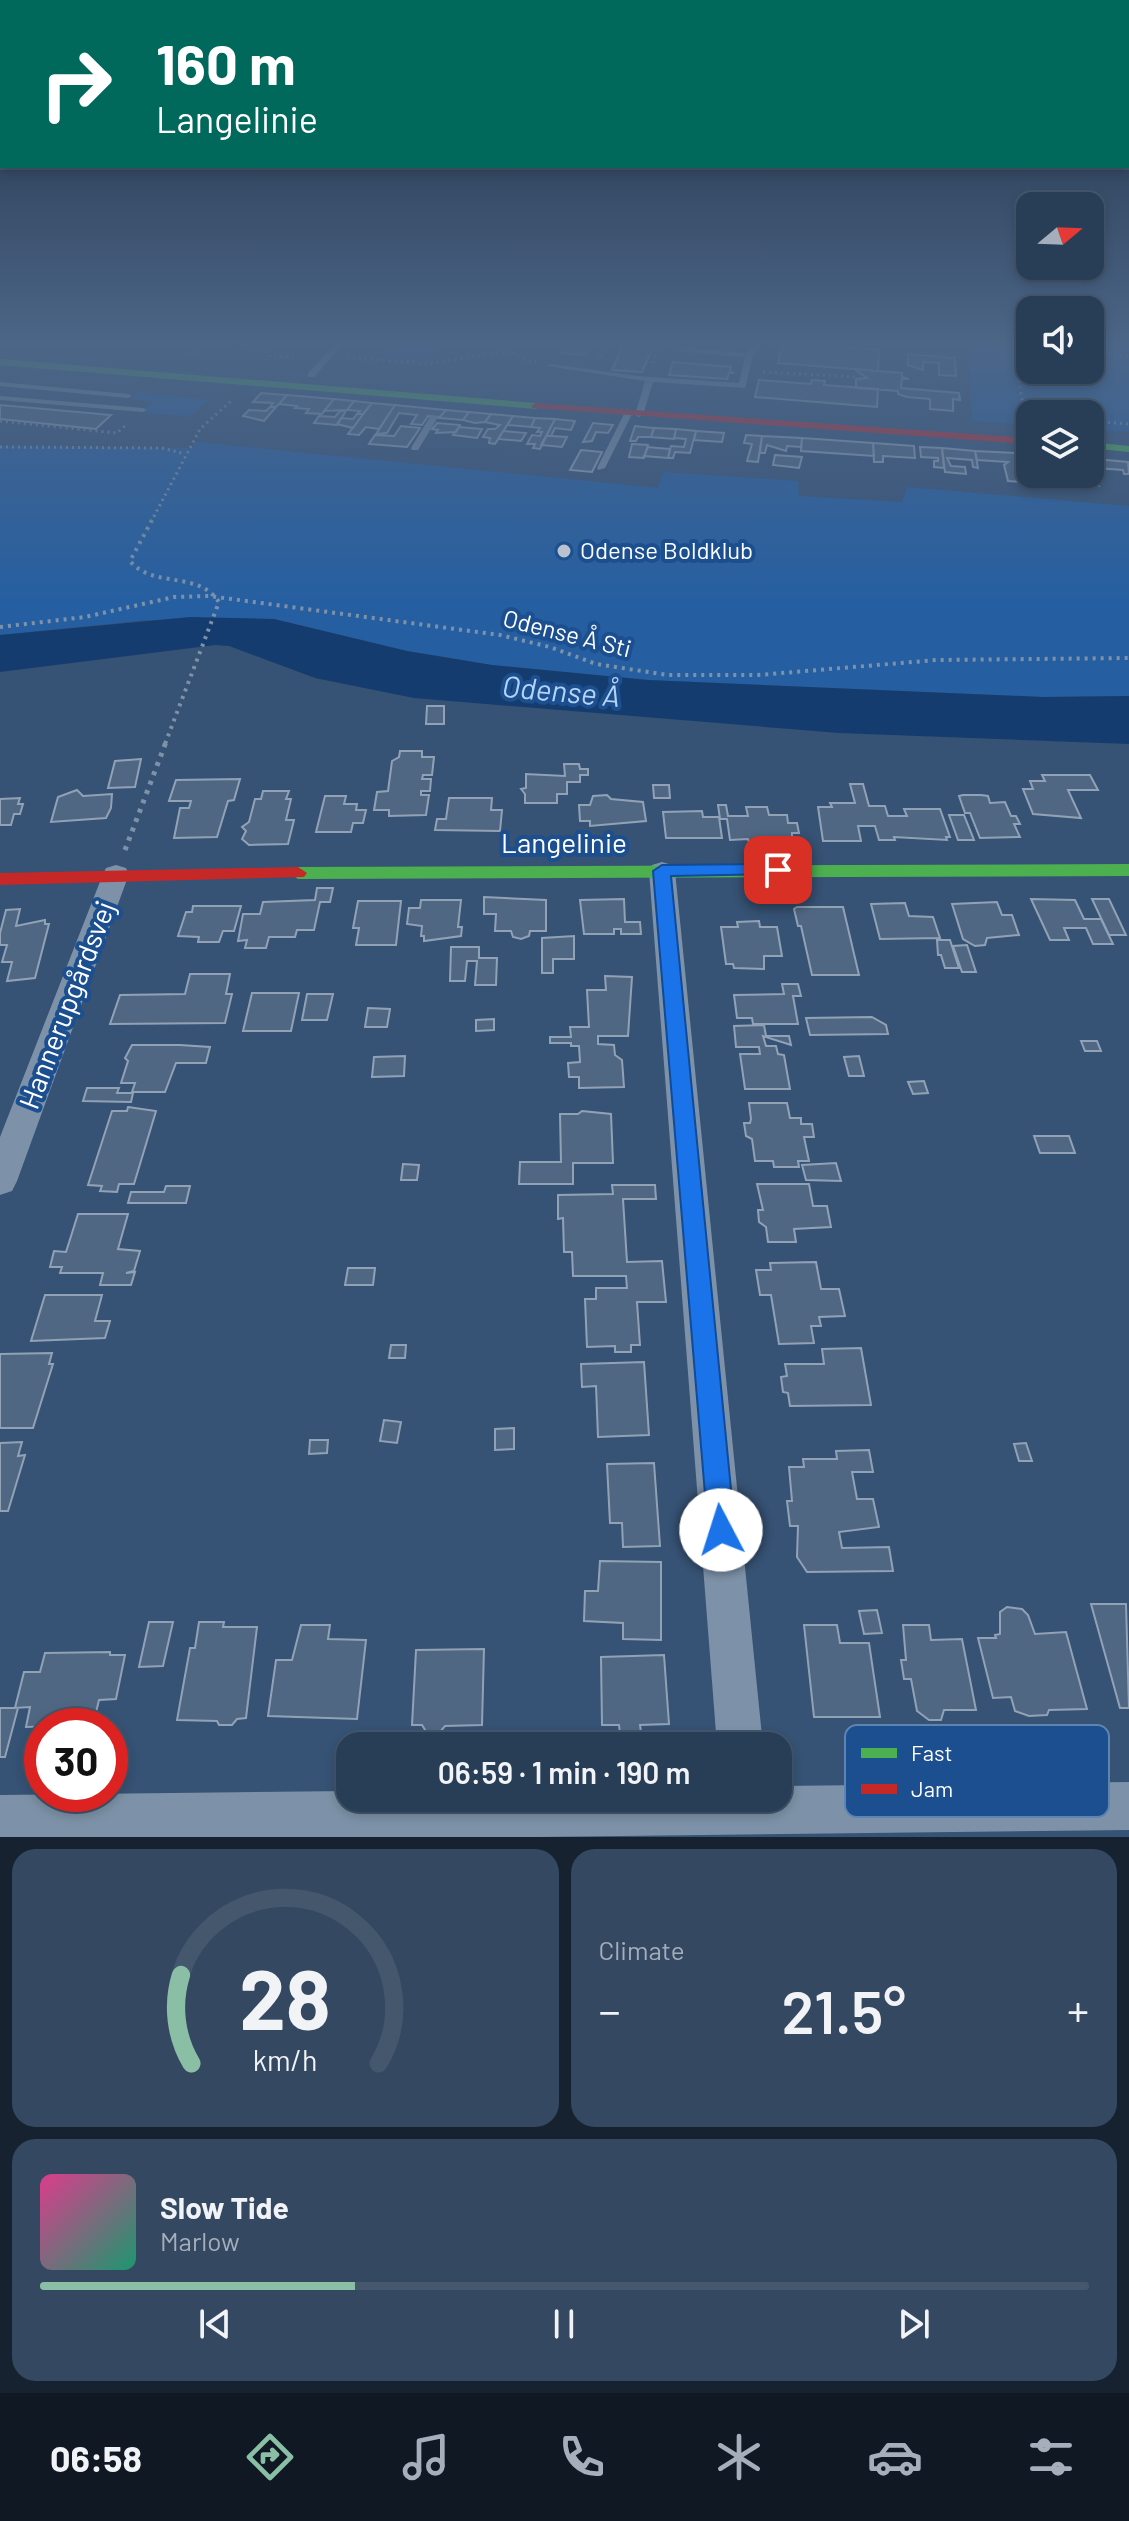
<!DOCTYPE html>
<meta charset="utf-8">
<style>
:root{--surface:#283e57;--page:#344961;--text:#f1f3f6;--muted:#a5aeba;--line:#44576d;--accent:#8abfa5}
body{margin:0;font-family:Barlow,sans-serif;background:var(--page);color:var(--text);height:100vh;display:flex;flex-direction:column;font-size:30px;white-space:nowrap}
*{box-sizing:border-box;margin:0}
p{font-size:26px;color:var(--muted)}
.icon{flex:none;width:44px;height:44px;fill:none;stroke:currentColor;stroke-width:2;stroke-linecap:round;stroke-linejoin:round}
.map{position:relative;height:1837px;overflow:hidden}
.panel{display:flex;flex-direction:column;gap:12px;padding:12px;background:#162230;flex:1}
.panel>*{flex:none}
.hud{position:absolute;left:0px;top:0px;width:1130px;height:168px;box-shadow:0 4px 12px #0003,0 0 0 2px var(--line);background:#00695c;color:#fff;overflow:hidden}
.needle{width:52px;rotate:71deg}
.controls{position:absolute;left:1016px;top:192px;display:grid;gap:16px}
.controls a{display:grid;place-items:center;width:88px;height:88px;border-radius:16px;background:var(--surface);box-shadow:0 4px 12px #0003,0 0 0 2px var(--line);font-size:40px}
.speed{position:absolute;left:24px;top:1708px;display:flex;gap:16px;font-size:40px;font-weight:700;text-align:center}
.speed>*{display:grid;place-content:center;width:104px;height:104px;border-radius:50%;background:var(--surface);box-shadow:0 4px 12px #0003,0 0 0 2px var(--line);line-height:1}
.speed .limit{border:12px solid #d22;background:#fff;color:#111}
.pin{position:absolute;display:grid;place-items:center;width:68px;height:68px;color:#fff;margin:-34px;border-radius:16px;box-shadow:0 4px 12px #0006}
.me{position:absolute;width:88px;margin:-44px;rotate:355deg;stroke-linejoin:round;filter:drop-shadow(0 0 6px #0008)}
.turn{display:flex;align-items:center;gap:28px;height:168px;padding:0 24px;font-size:36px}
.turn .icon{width:104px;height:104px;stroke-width:2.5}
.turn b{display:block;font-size:56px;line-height:68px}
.big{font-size:60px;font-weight:600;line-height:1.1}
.panel .widget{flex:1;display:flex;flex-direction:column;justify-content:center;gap:12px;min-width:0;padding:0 28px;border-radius:24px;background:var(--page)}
.panel .dial{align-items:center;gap:0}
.dial svg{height:208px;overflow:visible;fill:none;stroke:var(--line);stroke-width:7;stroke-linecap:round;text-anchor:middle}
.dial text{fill:var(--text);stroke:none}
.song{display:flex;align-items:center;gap:24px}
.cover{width:96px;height:96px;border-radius:12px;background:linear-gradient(135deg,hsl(330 70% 55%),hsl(160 70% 35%))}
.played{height:8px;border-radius:4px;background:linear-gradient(90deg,var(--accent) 30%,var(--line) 30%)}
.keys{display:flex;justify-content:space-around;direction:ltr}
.heat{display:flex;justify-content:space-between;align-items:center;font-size:44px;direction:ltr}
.panel .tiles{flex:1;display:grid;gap:12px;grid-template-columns:1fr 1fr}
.widget:last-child{grid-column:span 2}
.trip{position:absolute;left:336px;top:1732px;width:456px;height:80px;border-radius:24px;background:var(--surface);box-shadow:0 4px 12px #0003,0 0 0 2px var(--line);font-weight:600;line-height:80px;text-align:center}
.tab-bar{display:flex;height:128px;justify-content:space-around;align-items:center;background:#101923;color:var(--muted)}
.tab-bar .icon{width:56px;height:56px}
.tab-bar .current{color:var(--accent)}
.tab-bar b{font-size:36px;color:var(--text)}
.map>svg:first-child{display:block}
.green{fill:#265fa1}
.water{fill:#153c6e}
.building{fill:#506783;stroke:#92a2b6;stroke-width:2}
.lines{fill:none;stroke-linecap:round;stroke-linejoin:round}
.path-far2{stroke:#7d92a8;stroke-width:3;stroke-dasharray:2 4;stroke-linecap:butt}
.path-far1{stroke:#7d92a8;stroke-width:4;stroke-dasharray:3 5;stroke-linecap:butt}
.path{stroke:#7d92a8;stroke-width:5;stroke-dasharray:4 6;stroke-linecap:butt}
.lane{fill:#7d92a8;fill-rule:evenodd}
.street{fill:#7d92a8;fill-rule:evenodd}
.fast{fill:#4caf50;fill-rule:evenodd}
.jam{fill:#c62828;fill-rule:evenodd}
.route{fill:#1a73e8;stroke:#114b97;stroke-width:2}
.poi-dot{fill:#b9c2ce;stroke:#1b4f8f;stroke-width:3}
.labels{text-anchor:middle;stroke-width:8;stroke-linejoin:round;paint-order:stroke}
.far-poi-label{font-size:24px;fill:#fff;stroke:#1b4f8f;text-anchor:start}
.far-street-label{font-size:24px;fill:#fff;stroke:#1b4f8f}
.street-label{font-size:28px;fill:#fff;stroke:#1b4f8f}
.water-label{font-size:30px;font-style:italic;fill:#b5d3f5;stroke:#1b4f8f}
.key{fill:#1b4f8f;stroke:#5f84b1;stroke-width:2}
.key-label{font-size:22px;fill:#fff}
</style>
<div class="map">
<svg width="1129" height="1837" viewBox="0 0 1129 1837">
<rect width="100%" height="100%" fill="#365274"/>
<path class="green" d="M394,345L439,346L427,362L383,359Z
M968,345H1030V370H1090V345H1129V432L1090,429V414H1030V425L972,421Z
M138,393L209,400L190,417L141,412L153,402L130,399Z
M196,442L658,488L663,472L798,481L799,496L902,502L907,487L1129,506V696L1043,697L648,680L492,665L407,651L274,619L147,620L0,635V446L192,448Z"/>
<path class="water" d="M190,617L274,619L407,651L492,665L648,680L1043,697L1129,696V744L839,733L414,698L315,678L229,646L215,645L0,672V635Z"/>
<path class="building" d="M563,345H591L586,355L562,353L565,347Z
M623,345H654L642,372L612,370Z
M782,345L879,349L878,371L778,363Z
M908,354L955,358L956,376L939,375V363L923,362V370L908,365Z
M673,362L731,367L730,371L734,373H729L727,379L669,375Z
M854,369L902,373V377L909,379H902L901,388L959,393L960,400L953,399V411L930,409V399L907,397L898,394V391L856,388V379L867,378Z
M759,380L811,384L812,380L825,381L824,385L878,389L877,407L755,397Z
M261,393L287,395L276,407H270L273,403L253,402Z
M287,395L334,399L322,414L306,413L309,409L295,408L297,406L279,404Z
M334,399L354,401L347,410L324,411Z
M354,401L372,403L363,414H357L360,411L347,410Z
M372,403L395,405L379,429L366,427L359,435L348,434Z
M0,405L111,415L96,429L0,419Z
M395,405L446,410L440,417L428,416L422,425L411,424L417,415L399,413L387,433L376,434Z
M270,407H276L264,421L243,416L249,410L266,411Z
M446,410L469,412L463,420L439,418Z
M340,411H346L337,425L314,423L319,416L335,417Z
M469,412L491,414L485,422L475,423L463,420Z
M357,414H363L353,428L337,424L341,418L353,419Z
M491,414L513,416L495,444L489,443L490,438L483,437L488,429H495L500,425L485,422Z
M513,416L535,418L531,427L507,425Z
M535,418L555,419L540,449L533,448L535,444H527L532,435L540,436L542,432H537L540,428L531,427Z
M555,419L575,421L571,430L555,428L551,436H546Z
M437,423L460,425L456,432L436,433L438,430L432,429Z
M593,423L613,425L608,433L596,432L592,441L583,442Z
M401,426L420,428L407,447L369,444L375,435L394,436Z
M635,426L654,428L651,437H638L636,441H630Z
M459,427L482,429L477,438L453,435Z
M654,428L676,429L674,439L651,437Z
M676,429L696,431L690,453L675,452L673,458H668L671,446L684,447L686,439L674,438Z
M503,431L526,433L521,441L498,439Z
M696,431L724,433L722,442L694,440Z
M746,435L762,436L758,462L747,461L752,444L744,443Z
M546,436H551L567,437L562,447L541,445Z
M762,436L802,438L801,447L787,446L786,451L767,445L765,453H760Z
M802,438L873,443L874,456L801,451Z
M873,443L914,446L915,458L883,456V462H874Z
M632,444L648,445L644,458L629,457Z
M648,447L658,448L670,449L668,458L644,456Z
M920,447L942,448L944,468L934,467V461H938V458L921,457Z
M942,448L975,451L978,468L973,467L972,460L947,458L951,466L965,467L966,474L945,472Z
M581,450L602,452L592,472L570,470Z
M975,451L1015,453L1021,482L1008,481L1004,465L1008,462L977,460Z
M1015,453L1030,454V464H1024L1028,470L1018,469Z
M775,455L802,457L799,468L773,465Z
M1090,458L1095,459L1099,486L1088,485Z
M1095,459L1128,462L1129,474H1124L1123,470L1097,468Z
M1018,469L1030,474H1049L1052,484L1021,482Z
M427,706H444V724H426Z
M400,751H422V757H434L432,775H423L422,779H431L430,791H421V795H429L426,815L389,816V810H374L377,792L388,791L392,761L399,757Z
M141,759L135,787L108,788L115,761Z
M564,764H579L580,769H588V775H580V782H567V794H557V803H525V794L521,789L526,788V774L565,776Z
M1042,775H1090L1098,790H1068L1081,818L1033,814L1023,789H1033L1030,781H1045Z
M240,779L234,800L228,801L217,837L174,838L180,808H189L191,801H169L176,780Z
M850,784H863L869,806H885L888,816H907L904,809H940L950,837H946L947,840L894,837L895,840H879L875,826H858L861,841H823L818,807H832L830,803H855Z
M653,785H669L670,798H654Z
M77,790L83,796L112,794L111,808L106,818L51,822L58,797Z
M263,791H289L286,799H291L286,820H294L288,844L249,845L242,839L246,831L242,827L249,822L255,799H261Z
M607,795L611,799L643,802L646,821L590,826V821H580L579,805H590L593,796Z
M963,795H981L988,796L990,803L1005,802L1011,816H1016L1020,824H1014L1020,837L980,838L970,813H965L959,796Z
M325,796H346L344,804H357L356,810H366L363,823H353L351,832H316Z
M20,798L18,804H23L20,814H14L11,825H0V799Z
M449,798H492L491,810H502L500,831L435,830L437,819H446Z
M718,805H726L728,816H748L746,807H767L769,815H787L788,823H797L799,833H792V841L749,842L748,839L730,840L727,819H720Z
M702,811L703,817H719L722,838H666L663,812Z
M949,815H964L974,840H958Z
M317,888H333L330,902H320L314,930H297L295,937H269L266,948H245L247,940L238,941L243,914H260L263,902L315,900Z
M484,897L546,900V931H530L529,936L521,939L513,937L511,931H495L496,914H484Z
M624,899L625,922H640L641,934H621V929H614V934H584L580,900Z
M1031,899L1075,900L1084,919H1101L1113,944H1093L1086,928H1064L1069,940H1050Z
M1092,899H1109L1126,935H1109Z
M421,900H461L458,927H462L461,936L424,941V936H421L422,926L407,924L409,908H420Z
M358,901H401L396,945H356L359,928H353Z
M997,902L1002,915H1012L1019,935L987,938L985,945L975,946L963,939L952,904Z
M905,903L909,916L933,917L940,938L880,939L871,904Z
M193,906H241L234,931H223L219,942H198L199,937L178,936L186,912H192Z
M797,907H843L859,975H812L801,926H798L794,909Z
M20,909L16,926L45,920V924H49L35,978L7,981L12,962H2L7,945H0V933L6,910Z
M759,921L760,927H777L782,956H764V969L734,968L733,964H726L721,927H738L737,922Z
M574,936V959H553V973H542V938Z
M937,940H950L959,968H945L941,955H938Z
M967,945L976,972H962L953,946Z
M451,947H479V958H497L496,985H475L477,961H467L465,981H450Z
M190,974H230L226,994H232L225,1023L110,1024L120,995L185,994Z
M605,976L632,977L628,1036H598V1044L614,1045L615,1055L622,1060L624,1087L579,1088V1077H569L568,1063L580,1062L579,1046H571V1043H550V1037H571L570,1027H589L587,990H606Z
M782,984H798L801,996H793L798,1024H753L752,1018H737L734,995L784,994Z
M252,993H299L291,1031H243Z
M307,994H333L327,1020H302Z
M368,1008L390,1009L387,1027H365Z
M872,1017L886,1025L888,1034L810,1035L806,1018Z
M494,1019V1030L476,1031V1020Z
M764,1025L766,1036H789L791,1045L763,1036L766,1046H776L778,1054L784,1055L790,1089H745L740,1054H760L759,1047H736L734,1026Z
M1081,1041H1097L1101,1051H1085Z
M132,1045H180L210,1047L206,1063H176L165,1092H132L135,1083H121L128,1061L125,1058Z
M405,1056L404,1076L372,1077L374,1057Z
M859,1056L864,1076H849L844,1057Z
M924,1081L928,1093L913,1094L908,1082Z
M87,1088H119L117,1093H133L131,1102L83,1101Z
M749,1103H787L790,1118H801V1124H812L814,1137H804L809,1161H798L799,1167H774L773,1161H755L752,1139L746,1136L744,1123H750L751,1119Z
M128,1107L156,1111L134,1184H119L117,1192L100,1191L102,1186L88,1185L112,1111H127Z
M582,1111L611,1114L613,1163H573V1184H519L520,1162H561L560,1114H578Z
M1034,1136H1069L1075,1153H1040Z
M836,1163L841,1181L806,1180L802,1165Z
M403,1164L419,1165L417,1180H401Z
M757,1184H809L813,1206H827L831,1227L794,1229L796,1242H768L766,1227L759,1222L758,1210H763Z
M612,1185H655L656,1199H623L627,1262L662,1261L666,1302H637L640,1345H631V1352H615V1346L587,1347L585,1299H596V1288H627L626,1276H573L572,1252H564L563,1218L558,1219V1195L613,1194Z
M166,1186H190L186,1203H128L131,1192H164Z
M78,1214H128L118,1249L140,1251L134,1271L126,1273L135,1272L131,1285H100L103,1273H60L62,1267H50L54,1251L66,1252Z
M816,1262L821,1289H839L845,1316L819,1317L821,1326H811L814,1343L779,1344L771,1295H760L756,1270H771L770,1263Z
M348,1268H375L373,1285H345Z
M45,1295H102L95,1321H110L105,1338L31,1341Z
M391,1345H406L405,1358H389Z
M861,1348L871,1405L790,1406L788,1393L783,1392L781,1377L787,1376L785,1364H824L822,1349Z
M52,1353L49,1364H53L33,1428H0V1354Z
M644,1362L649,1435L598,1437L596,1386L582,1387L581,1364Z
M384,1420L401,1422L397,1443L380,1441Z
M514,1428V1449L495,1450V1429Z
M310,1440H328L327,1453L309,1454Z
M22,1442L18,1456L25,1455L8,1511H0V1443Z
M1026,1443L1032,1461H1019L1014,1444Z
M869,1450L873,1472H852L857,1499H873L879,1527L839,1532L842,1548L889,1547L893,1571L807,1572L797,1557L798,1526H790L787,1501H792L789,1467H804L803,1459H837L836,1451Z
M654,1463L660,1546L623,1547L622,1523H610L607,1464Z
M600,1561L661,1562V1640L623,1639V1623L584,1621L585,1591H598Z
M1091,1604H1126L1129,1708H1120Z
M1007,1607L1022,1609L1028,1615L1035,1634L1066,1632L1087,1709L1049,1710L1047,1715L1029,1716L1015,1711L1011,1697L993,1698L978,1638H996L995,1635L1000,1634V1612Z
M877,1610L882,1633L864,1634L859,1611Z
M149,1622H173L163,1666L139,1667Z
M199,1622H224L223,1627H257L246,1718L237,1719L232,1725H219L217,1721L177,1720L190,1648H195Z
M301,1625H330L328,1639L366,1640L357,1719L268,1716L276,1660H292Z
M804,1625H837L840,1643H869L880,1717H814Z
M903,1625H929L931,1640L962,1639L976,1710H944L941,1720H929L917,1711L911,1679H904L901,1660H906Z
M484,1649L482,1725L445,1726L440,1732L427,1733L422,1725H412L416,1650Z
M110,1652V1655H125L116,1699L99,1700L93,1725L26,1727L30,1707L15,1708L24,1672H40L45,1653Z
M664,1655L669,1724L640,1725L641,1732L620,1734L619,1725H602L601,1657Z
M0,1708H18L5,1757H0Z"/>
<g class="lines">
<path class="path-far2" d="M236,345L267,352L273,360
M1012,345L1026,421
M1023,345L1030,346
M1090,352L1129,356
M191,355L203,345
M347,357L425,364L511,351L520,358L536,362
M600,357L604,345
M274,358L305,355
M653,363L660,345
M763,372L857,377
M0,421L117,433L127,424
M1090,421L1129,424
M0,447L162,448L185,454
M151,522L200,429L232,400"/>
<path class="path-far1" d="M152,520L130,561C153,589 198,570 219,602L165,744
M0,627L85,617L174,597L209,596L500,635L550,647L596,664L668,675H758L937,660L1129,658"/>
<path class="path" d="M125,850L166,742"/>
<path class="lane" d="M335,345H342L314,377H308V373Z
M754,345H762L753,356L745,388L653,382L643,415L639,417L635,415L645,381L547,366L551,364L637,376L739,383L745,357L683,352L679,350L683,348L747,353Z
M0,382L128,394L132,396L128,398L0,386Z
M0,396L143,408L147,410L143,412L0,400Z
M625,412L632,414L605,468L598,470L597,468Z
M431,415L438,417L418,450H412L411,448Z"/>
<path class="street" d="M662,862L672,865L675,871L763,1746H717L649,871L652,865Z
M116,865L126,868L129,874L17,1181L12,1191L0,1195V1137L103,874L106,868Z
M1129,1782V1830L539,1837H0V1795L350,1791V1798H778V1786Z"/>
<path class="fast" d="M0,359L536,403L541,406L536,409L0,365Z
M1090,442L1129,446V452L1090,448Z
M1129,864V876L298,879L289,873L298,867Z"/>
<path class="jam" d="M536,403L1030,438V444L532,408L531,406Z
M298,867L307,873L304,877L0,885V873Z"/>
</g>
<linearGradient id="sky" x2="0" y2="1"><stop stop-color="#1e2d40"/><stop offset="0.57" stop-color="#4c6688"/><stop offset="1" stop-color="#4c6688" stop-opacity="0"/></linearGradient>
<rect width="1129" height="603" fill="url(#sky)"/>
<path class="route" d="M778,864L784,866L786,870L784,874L671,876L735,1530L731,1540L721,1544L712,1540L708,1530L653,871L662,865Z"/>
<circle class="poi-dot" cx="564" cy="551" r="8"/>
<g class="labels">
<g class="far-poi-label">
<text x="580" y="559">Odense Boldklub</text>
</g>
<g class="far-street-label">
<text transform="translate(567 634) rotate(14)" y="8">Odense Å Sti</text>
</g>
<g class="street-label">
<text x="564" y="853">Langelinie</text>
<text transform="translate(67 1005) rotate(-69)" y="10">Hannerupgårdsvej</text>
</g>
<g class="water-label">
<text transform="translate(561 692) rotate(5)" y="10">Odense Å</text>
</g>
</g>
<rect x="845" y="1725" width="264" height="92" rx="12" class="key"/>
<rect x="861" y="1748" width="36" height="10" fill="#4caf50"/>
<rect x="861" y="1784" width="36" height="10" fill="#c62828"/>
<g class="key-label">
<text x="911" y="1761">Fast</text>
<text x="911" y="1797">Jam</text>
</g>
</svg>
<div class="controls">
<a><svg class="needle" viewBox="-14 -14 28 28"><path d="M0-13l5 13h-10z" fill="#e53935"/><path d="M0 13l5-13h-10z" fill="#a5aeba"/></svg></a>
<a><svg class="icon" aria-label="sound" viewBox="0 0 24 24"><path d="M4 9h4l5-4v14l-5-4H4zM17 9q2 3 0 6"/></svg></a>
<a><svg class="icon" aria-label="layers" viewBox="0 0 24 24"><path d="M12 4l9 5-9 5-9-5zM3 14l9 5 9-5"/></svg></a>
</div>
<div class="speed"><div class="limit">30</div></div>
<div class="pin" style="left:778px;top:870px;background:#d93025"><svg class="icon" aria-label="arrive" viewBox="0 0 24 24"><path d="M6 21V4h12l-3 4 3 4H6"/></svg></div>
<svg class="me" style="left:721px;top:1530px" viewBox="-20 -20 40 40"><circle r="19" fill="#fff"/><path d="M0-13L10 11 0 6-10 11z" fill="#1a73e8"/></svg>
<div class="trip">06:59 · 1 min · 190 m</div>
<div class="hud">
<div class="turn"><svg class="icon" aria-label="right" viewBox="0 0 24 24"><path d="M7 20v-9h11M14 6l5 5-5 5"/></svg><div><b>160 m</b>Langelinie</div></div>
</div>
</div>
<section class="panel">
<div class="tiles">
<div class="widget dial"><svg viewBox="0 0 100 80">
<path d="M14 69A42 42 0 1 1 86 69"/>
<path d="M14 69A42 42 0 0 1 10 35" stroke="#8abfa5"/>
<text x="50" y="56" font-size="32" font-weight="700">28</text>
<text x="50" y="72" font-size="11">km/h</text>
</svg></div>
<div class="widget"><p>Climate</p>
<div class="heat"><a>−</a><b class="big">21.5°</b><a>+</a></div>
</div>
<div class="widget">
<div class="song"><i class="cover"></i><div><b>Slow Tide</b><p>Marlow</p></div></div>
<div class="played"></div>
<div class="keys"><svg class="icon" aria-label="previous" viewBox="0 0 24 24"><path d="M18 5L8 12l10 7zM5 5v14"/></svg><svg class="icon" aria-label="pause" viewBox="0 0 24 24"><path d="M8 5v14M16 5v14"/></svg><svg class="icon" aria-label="next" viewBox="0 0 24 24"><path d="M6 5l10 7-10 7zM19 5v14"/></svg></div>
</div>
</div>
</section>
<nav class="tab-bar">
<b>06:58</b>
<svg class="icon current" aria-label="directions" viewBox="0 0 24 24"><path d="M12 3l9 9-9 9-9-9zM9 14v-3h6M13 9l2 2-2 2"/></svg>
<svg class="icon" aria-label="music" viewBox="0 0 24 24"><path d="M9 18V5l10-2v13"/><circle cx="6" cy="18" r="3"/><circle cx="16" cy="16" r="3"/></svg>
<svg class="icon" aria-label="phone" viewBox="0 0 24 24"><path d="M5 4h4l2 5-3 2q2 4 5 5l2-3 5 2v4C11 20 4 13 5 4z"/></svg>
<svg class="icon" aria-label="climate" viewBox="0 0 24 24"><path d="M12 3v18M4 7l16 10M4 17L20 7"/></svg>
<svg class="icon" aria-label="car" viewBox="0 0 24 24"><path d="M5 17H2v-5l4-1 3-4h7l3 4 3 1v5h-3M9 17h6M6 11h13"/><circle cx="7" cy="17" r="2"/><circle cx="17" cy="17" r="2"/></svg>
<svg class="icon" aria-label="filters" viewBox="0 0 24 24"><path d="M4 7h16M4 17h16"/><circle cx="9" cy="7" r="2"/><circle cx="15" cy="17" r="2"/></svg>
</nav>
